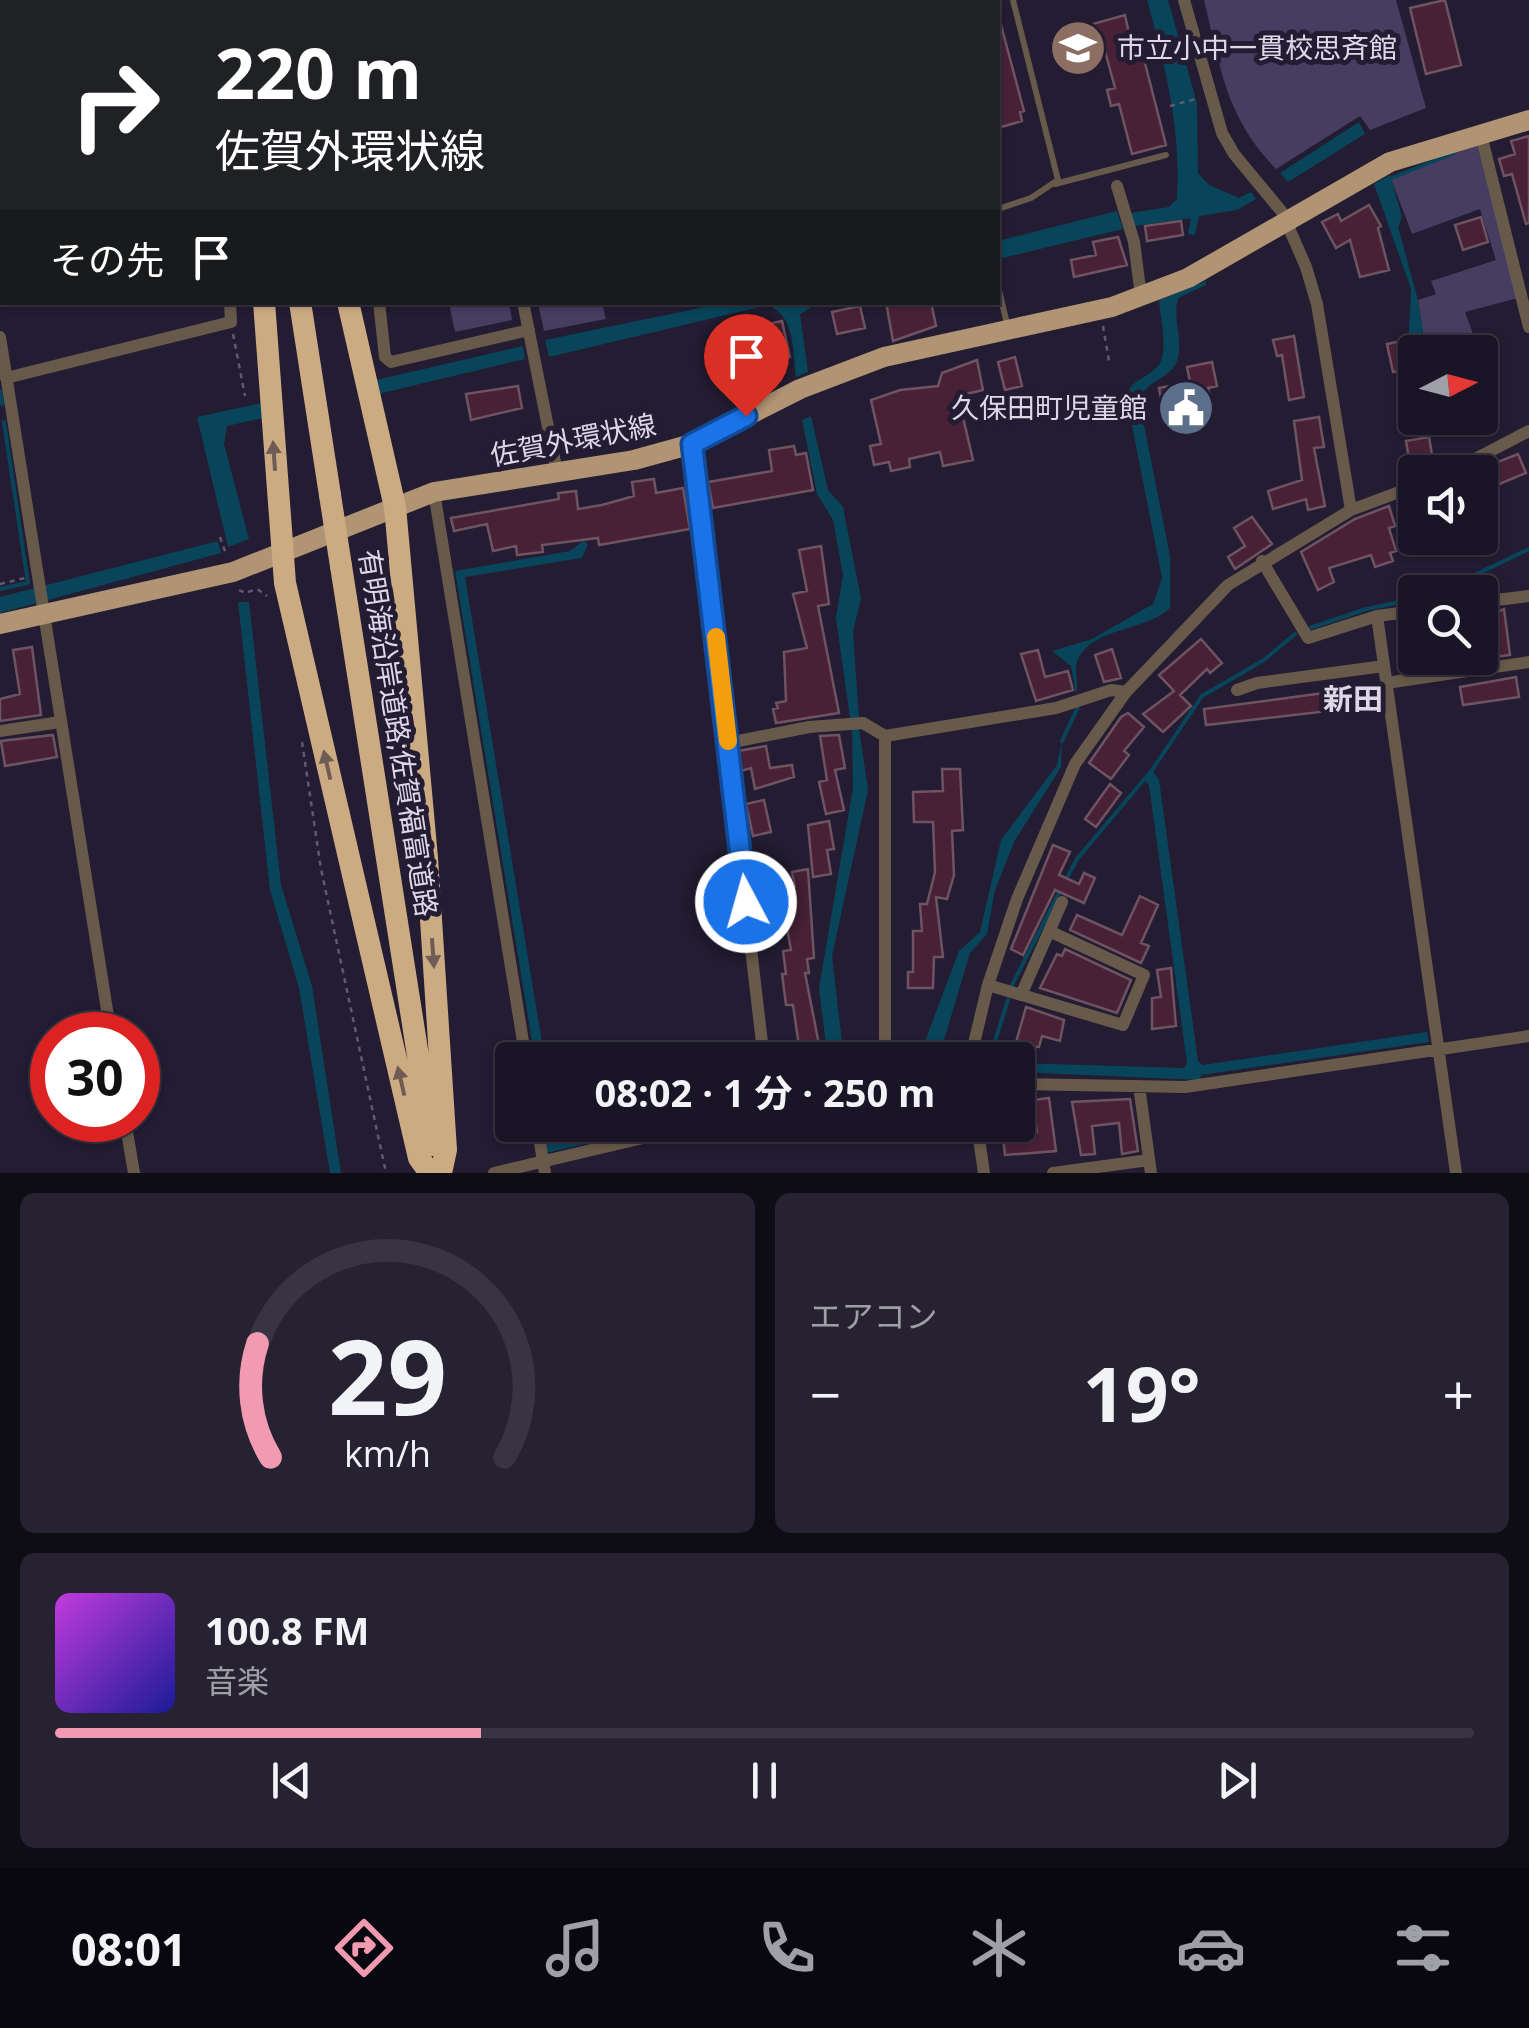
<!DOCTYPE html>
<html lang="ja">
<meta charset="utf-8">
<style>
:root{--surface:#1a1526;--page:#272232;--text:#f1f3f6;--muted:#9f9fa7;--line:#383443;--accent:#f19ab2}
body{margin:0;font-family:"Open Sans","Noto Sans JP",sans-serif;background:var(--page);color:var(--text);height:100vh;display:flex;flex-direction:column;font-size:38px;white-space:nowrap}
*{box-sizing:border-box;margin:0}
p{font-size:32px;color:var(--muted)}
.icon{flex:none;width:55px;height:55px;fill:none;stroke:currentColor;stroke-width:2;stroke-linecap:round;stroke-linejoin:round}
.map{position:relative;height:1173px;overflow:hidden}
.drawer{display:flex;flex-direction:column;gap:20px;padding:20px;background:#0e0c15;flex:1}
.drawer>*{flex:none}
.hud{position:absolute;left:0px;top:0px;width:1000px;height:305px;box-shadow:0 2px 8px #0004,0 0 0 2px var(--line);background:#202124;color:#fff;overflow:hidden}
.needle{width:65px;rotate:84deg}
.tools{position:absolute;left:1398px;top:335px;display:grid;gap:20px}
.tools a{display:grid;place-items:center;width:100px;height:100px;border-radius:10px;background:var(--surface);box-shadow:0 2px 8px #0004,0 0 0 2px var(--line);font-size:50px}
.speed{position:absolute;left:30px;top:1012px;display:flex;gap:20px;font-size:50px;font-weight:700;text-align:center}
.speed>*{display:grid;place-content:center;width:130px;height:130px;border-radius:50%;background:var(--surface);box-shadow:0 2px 8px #0004,0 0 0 2px var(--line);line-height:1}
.speed .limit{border:15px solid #d22;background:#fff;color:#111}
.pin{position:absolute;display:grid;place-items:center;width:85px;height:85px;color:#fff;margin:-102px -42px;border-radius:50% 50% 50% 0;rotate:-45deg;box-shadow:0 0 10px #0007}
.pin .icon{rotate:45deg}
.me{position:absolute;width:110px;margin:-55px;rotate:354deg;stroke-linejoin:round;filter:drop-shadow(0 0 8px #0008)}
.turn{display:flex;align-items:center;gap:35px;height:210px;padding:0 50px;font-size:45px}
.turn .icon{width:130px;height:130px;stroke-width:2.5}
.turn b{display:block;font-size:70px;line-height:85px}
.then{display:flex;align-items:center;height:95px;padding:0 50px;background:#0003;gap:20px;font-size:38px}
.big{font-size:75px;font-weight:700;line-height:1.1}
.drawer .widget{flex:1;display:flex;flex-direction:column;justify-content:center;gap:15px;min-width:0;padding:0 35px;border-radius:15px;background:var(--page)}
.drawer .dial{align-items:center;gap:0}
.dial svg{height:260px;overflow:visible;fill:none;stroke:var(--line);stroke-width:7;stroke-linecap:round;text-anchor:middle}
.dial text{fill:var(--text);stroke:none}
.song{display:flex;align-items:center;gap:30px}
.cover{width:120px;height:120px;border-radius:15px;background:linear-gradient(135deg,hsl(290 70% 55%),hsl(240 70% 35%))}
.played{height:10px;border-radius:5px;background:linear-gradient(90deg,var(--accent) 30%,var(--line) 30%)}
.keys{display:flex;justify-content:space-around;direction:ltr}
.heat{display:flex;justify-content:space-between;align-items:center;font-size:55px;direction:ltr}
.drawer .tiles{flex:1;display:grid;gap:20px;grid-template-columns:1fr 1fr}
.widget:last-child{grid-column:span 2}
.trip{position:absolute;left:495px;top:1042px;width:540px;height:100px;border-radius:10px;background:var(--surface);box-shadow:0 2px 8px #0004,0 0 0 2px var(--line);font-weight:700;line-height:100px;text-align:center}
.tabs{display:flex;height:160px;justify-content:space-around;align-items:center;background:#0a080f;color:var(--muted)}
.tabs .icon{width:70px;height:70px}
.tabs .selected{color:var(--accent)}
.tabs b{font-size:45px;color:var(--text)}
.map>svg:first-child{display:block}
.green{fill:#473d60}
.water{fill:#08455a}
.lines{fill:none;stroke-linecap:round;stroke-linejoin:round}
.stream{stroke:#08455a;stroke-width:4}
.building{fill:#482137;stroke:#6e5361;stroke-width:2.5}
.path{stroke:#605a6e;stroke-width:2.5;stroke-dasharray:5 5;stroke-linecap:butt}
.service{stroke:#685a4a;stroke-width:6}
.minor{stroke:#685a4a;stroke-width:12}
.primary{stroke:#b09473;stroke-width:20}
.motorway{stroke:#ccab83;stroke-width:22}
.motorway-bridge{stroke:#ccab83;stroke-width:22}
.oneway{fill:#6f5c56}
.route-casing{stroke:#114b97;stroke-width:25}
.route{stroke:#1a73e8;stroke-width:18}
.slow{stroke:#f59e0b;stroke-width:18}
.labels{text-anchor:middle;stroke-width:10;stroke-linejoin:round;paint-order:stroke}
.poi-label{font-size:28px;fill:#dcd8e7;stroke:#231c32;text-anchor:start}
.street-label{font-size:28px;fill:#dcd8e7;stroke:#231c32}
.neighbourhood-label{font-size:30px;font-weight:bold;fill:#dcd8e7;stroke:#231c32}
</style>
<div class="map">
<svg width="1529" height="1173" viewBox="0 0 1529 1173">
<rect width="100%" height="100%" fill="#231c32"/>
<path class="green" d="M1204,0H1396L1426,108L1370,130L1360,116L1276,169C1225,116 1221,69 1204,0Z
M1477,144L1518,298L1465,312L1476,342L1448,352H1426L1418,300L1436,294L1431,281L1496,260L1480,209L1412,234L1391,179Z
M449,303H509L512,320L455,332Z
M538,303H602L606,319L544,331Z"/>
<path class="water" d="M1147,0H1168L1197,103L1198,173L1209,185L1239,198L1251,192L1256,199L1237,210L1199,216L1195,235L1188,234L1191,218L1134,226L1131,213L1169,207L1177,199C1181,129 1166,68 1147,0Z
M1359,122L1365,134L1288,182L1280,173Z
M1390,175L1402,217L1398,227L1418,300L1426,352H1420L1409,332L1411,289L1374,184Z
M1117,211L1123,229L998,259V241Z
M1206,281V285L1178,298C1172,318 1184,342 1177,361C1170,379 1145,381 1139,400L1170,556V608C1146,631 1096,627 1079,657C1072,669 1080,684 1076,694L1071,666L1052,651L1092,639L1153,604L1162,578L1126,395C1133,379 1146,379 1157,367C1170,354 1160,318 1159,300Z
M729,302L819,303L800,314L808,372L796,377C792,350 796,317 768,305L549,357L545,340Z
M523,346L525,359L378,394L376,380Z
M262,403L263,418L227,426L224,444L249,539L228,547L197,417Z
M811,416L828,490L843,507L861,598L853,632L859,718H850L836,618L843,575L833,520L817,494L802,420Z
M218,541L221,553L0,613V597Z
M583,541L588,544L582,558L465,577L545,1060H535L455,571L570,551Z
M238,602H249L281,885L312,986L341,1173H330L299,988L270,890Z
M859,728L868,790L832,956L844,1060H828L819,988L853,788L852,729Z
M1062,741L1061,767L1014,842L995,890L987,934L970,953L938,1060H918L959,951L980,932L1001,840L1057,765Z
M1152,770L1159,780L1198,1061L1203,1065L1427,1032L1429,1042L1201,1075L1200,1080L1018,1072V1063L1184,1068L1187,1063L1149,785L1144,779Z
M546,1125H556L559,1138L618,1125H669L546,1153Z"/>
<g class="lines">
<path class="stream" d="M1389,179L1454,153
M0,391L2,404
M0,589L28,583L4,422
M1439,592L1529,549
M1310,628L1366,609L1415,599
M1062,741L1078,707
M1064,883L1077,859L1152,770L1202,696L1264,660L1295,634
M1012,985L1060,891
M989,1060L1008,1000"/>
</g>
<path class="building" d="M1445,0L1461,65L1426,74L1410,8Z
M1125,15L1130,38L1138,36L1166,145L1132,154L1119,104L1111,106L1107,90L1115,88L1102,40L1094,42L1089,25Z
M1001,25L1024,111L1020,112L1022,121L998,128V26Z
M1529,136V223L1526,224L1512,174L1504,176L1499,159L1515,154L1511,141Z
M1369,205L1381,226L1378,228L1389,270L1360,277L1350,240L1336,248L1322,222L1338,214L1341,221Z
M1481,217L1488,242L1463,250L1455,225Z
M1181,221L1183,235L1147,241L1145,226Z
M1118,237L1127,265L1074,277L1071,260L1096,255L1093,242Z
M886,302H931L936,326L893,341Z
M860,306L865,328L837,334L832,312Z
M782,321L790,357L776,360L768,324Z
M1294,336L1304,397L1289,400L1282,355L1277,356L1273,340Z
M1406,340L1412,369L1393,372L1387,344Z
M749,343L755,375L736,379L729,347Z
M1015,357L1022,386L1005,390L998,362Z
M977,360L983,390L958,396L973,460L943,466L940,452L909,459L910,467L891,471L889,462L874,465L870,446L881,444L871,400L900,390L938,386L942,373Z
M1212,362L1217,386L1208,388L1210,397L1181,408L1184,423L1172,425L1170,419L1165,420L1159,388L1190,382L1187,367Z
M518,386L522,408L471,420L466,394Z
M1319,417L1324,447L1314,448L1325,506L1308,510L1306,499L1273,509L1268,491L1302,480L1294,421Z
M1429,437L1434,467L1411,471L1406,441Z
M794,446L796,455L806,453L813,490L713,508L708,482L772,471L769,450Z
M1518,454L1526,473L1485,490L1477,470Z
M654,479L656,493L683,488L690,529L599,545L598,538L542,545L543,552L517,555L516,546L493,551L487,524L454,531L451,518L559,499L558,493L576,491L578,509L602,505L634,496L632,482Z
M1389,506L1395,526L1389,528L1396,551L1390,553L1393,561L1375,567L1371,555L1329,568L1334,582L1318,590L1301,552L1355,519Z
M1252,517L1272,544L1235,569L1228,557L1245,546L1234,528Z
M821,546L829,604L818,606L839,713L776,723L773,709L778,708L776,703L786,701L784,652L807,648L793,594L807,591L799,550Z
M1504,609L1510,655L1494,657L1490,615Z
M1201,639L1222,663L1210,673L1207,669L1180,695L1191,706L1163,732L1143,714L1174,691L1159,675Z
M32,647L41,715L0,721V699L20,694L13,650Z
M1112,649L1121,678L1104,682L1095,655Z
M1038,650L1045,677L1068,671L1073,690L1036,701L1021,654Z
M1516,677L1519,697L1463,705L1460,687Z
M1376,686L1380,705L1206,725L1204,709Z
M1128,713L1144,727L1124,751L1129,755L1111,779L1089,763L1121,717Z
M53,735L57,757L5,766L1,741Z
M839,735L845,768L835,770L844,810L826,814L819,782L827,780L820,736Z
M766,746L770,768L792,765L794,777L755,789L751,768L741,771L738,751Z
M942,769H960L963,830L952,831L954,875L947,899L936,897L943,957H934L933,988H908V972H913V931H922L920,904H927L935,872L933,822H914L913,792L943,791Z
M1110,784L1121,793L1096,827L1085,819Z
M764,800L771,832L753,836L746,804Z
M829,821L834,849L827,850L831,874L813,877L808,825Z
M1053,845L1070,852L1059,875L1079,884L1084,873L1095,878L1084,903L1055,890L1023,955L1011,949Z
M808,869L814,958L807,959L809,973H805L822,1060H801L793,1005H786L782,974H786L783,951L791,950L784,912H790L787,888L795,887L792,872Z
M1140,896L1158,905L1141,943L1149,946L1141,963L1070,930L1077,915L1122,935Z
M1065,949L1131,980L1117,1013L1040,988L1057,954L1062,956Z
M1171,968L1176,1026L1152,1029V998L1161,997L1157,970Z
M1026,1007L1064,1020L1060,1041L1042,1036L1039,1047L1015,1046Z
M1049,1098L1056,1151L1005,1155L1003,1137L1037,1132L1033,1100Z
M1130,1099L1138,1151L1122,1154L1119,1123L1092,1126L1095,1154L1081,1155L1072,1102Z"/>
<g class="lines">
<path class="path" d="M204,0V2
M311,0L312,2
M1170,106L1199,98
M1103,326L1109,361
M233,334L245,396
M220,537L226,554
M0,584L25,578
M239,590L245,593L257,589L267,596
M302,742L321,869L386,1173"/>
<path class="service" d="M1055,184L1166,155
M998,209L1031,198L1058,180L1013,0
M998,286L1008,328"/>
<path class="minor" d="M463,0L464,2
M1184,0L1222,133L1234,154L1282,212L1306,267L1317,304L1351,510
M1481,135L1529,327
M1117,186L1134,242L1141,296
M379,302L385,357L391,362L529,330
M523,302L557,472
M0,337L111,1035
M6,378L231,322L230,302
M692,444L764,1060
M1450,472L1529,431
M434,492L526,1060
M1262,561L1308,638L1377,616L1456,1173
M1480,602L1529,596
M1377,616L1415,611
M1386,683L1529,662
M1237,690L1257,683L1384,666
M0,731L60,722
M885,736V1060
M728,743L809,727L863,723L885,736L1056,708L1111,690L1126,692
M988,985L1123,1025L1144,975L1049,931
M1021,995L1062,902
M970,1060L988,985L1017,899L1075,764L1126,692L1228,585L1351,510L1415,486
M1018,1084L1185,1087L1529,1036
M1139,1086L1151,1173
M125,1120L134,1173
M537,1125L545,1173
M977,1125L984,1173
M494,1173L698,1125
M1053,1173L1149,1160"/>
<path class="primary" d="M0,624L233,572L434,492L634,460L692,444L800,389L884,357L1112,307L1188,278L1390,162L1529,120"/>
<path class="motorway" d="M235,0L236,2
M252,0L253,2
M276,0L277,2
M264,302L285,583L419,1158L430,1173
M300,302L330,495
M348,302L395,507L427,858L446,1150L441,1173
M341,566L432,1145"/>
<path class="motorway-bridge" d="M330,495L341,566"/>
</g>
<defs><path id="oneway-solid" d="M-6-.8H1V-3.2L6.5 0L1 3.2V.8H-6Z" transform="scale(2.5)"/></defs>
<g class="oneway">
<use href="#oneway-solid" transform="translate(274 456) rotate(-94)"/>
<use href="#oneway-solid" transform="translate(327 765) rotate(-103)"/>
<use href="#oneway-solid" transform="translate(433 953) rotate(86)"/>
<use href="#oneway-solid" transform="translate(401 1081) rotate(-103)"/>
</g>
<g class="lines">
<g class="route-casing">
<path id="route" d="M746,902L692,444L746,416"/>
</g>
<use href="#route" class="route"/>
<path class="slow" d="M716,637L728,741"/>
</g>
<defs>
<g id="school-disc" transform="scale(2.875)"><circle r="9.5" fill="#8d6e63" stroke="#231c32"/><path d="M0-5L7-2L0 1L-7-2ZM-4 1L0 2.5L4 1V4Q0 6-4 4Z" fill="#fff"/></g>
<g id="civic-disc" transform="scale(2.875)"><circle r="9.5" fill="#5c6f8a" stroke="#231c32"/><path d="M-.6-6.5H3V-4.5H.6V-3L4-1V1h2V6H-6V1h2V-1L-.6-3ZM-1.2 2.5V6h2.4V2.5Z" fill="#fff"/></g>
</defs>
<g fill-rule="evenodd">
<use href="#school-disc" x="1078" y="48"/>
<use href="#civic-disc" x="1186" y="408"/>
</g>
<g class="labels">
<g class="poi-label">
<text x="1117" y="58">市立小中一貫校思斉館</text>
<text x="1147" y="418" text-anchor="end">久保田町児童館</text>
</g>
<g class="street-label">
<text transform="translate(573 440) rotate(-11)" y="10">佐賀外環状線</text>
<text transform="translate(398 733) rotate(81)" y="10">有明海沿岸道路;佐賀福富道路</text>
</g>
<g class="neighbourhood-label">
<text x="1353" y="710">新田</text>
</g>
</g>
</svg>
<div class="tools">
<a><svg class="needle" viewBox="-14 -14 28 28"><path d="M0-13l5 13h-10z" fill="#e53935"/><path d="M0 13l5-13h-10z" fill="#9f9fa7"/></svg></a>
<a><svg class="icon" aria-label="sound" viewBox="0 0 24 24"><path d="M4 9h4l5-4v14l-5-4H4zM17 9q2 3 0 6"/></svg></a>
<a><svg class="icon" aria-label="search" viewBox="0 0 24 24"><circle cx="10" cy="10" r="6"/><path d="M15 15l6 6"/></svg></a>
</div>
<div class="speed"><div class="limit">30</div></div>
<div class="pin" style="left:746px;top:416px;background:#d93025"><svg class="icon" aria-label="arrive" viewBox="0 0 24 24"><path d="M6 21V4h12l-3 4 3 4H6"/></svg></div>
<svg class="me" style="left:746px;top:902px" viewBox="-20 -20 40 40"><circle r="17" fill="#1a73e8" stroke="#fff" stroke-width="3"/><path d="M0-11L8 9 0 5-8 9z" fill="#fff"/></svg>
<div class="trip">08:02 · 1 分 · 250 m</div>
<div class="hud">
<div class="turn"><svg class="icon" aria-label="right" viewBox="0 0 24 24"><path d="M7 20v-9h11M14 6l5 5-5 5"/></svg><div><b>220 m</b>佐賀外環状線</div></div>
<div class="then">その先<svg class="icon" aria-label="arrive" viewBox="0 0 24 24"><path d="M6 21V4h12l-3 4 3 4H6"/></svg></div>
</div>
</div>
<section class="drawer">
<div class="tiles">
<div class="widget dial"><svg viewBox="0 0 100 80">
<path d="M14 69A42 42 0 1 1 86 69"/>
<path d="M14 69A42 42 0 0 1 10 34" stroke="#f19ab2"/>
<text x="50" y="56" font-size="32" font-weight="700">29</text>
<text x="50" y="72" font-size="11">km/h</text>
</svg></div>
<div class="widget"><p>エアコン</p>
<div class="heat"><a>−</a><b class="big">19°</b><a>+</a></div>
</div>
<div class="widget">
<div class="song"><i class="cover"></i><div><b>100.8 FM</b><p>音楽</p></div></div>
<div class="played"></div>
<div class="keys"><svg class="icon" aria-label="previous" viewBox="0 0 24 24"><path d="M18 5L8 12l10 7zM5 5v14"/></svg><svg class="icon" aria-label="pause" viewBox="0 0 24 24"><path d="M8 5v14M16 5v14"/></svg><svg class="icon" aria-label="next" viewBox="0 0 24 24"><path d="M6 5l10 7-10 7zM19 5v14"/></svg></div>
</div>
</div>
</section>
<nav class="tabs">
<b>08:01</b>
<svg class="icon selected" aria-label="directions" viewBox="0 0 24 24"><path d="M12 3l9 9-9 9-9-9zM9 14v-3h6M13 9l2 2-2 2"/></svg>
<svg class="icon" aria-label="music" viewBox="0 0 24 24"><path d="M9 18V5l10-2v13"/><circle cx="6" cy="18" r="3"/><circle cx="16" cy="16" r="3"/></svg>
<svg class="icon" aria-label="phone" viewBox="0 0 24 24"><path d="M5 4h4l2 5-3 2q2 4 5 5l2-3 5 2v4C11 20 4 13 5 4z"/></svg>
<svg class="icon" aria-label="climate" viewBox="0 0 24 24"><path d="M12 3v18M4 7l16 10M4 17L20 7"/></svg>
<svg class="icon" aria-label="car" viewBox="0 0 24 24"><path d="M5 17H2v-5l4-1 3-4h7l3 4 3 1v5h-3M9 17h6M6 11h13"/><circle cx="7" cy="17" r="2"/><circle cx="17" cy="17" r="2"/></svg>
<svg class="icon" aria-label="filters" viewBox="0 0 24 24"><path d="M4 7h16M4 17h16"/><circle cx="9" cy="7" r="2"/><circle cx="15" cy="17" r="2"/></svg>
</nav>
